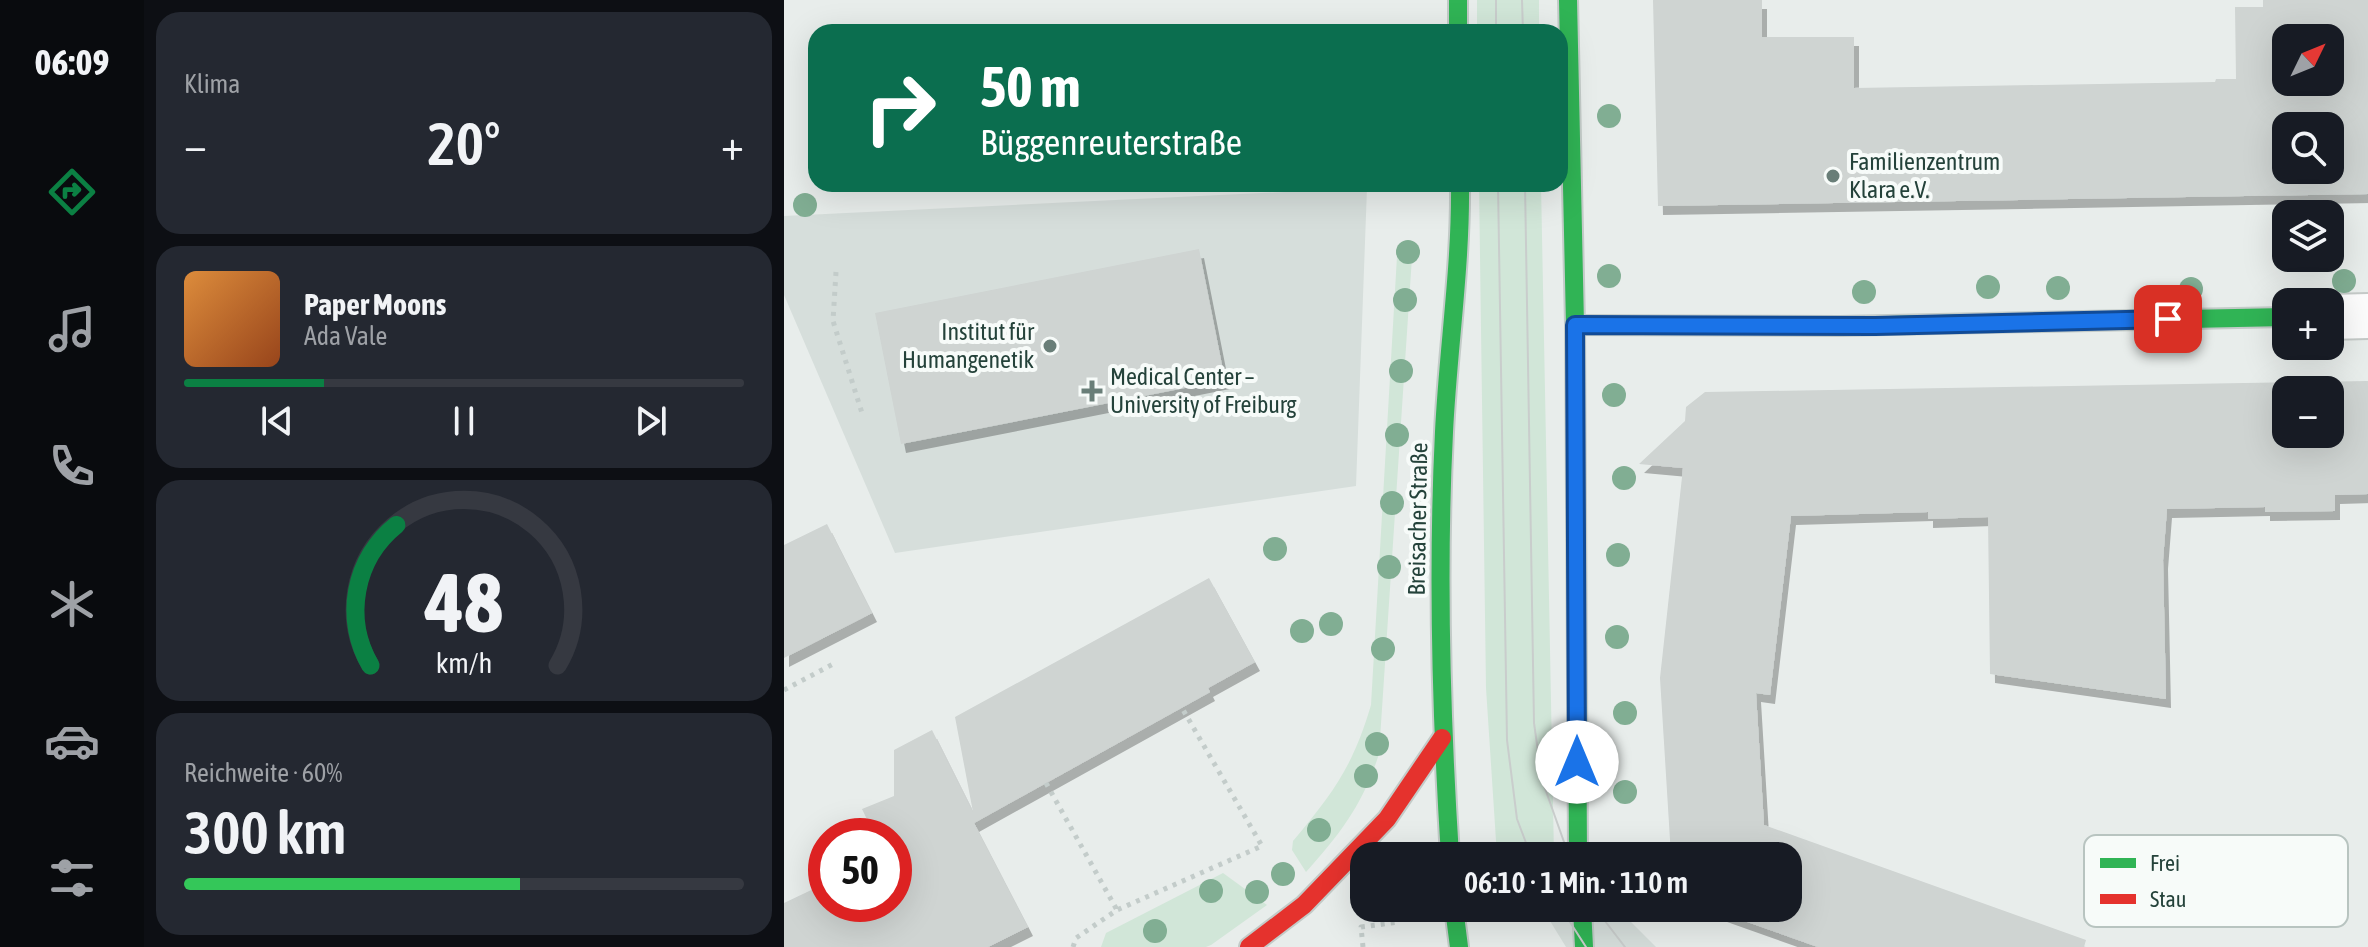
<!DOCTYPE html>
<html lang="de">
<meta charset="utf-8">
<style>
:root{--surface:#171b24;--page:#242831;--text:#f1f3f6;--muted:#9ea1a6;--line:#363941;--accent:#0b8043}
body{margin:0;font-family:"Asap Condensed",sans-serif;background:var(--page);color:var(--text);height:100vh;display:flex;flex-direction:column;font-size:30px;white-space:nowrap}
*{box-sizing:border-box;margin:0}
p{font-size:26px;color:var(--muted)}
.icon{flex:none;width:44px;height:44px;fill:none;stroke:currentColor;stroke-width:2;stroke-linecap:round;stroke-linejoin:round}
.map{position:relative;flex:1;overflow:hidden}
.sheet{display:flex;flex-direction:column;gap:12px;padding:12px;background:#0d0f14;width:640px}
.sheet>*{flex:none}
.guide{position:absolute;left:24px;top:24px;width:760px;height:168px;border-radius:24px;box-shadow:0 8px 32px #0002;background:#0b6e4f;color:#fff;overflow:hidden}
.needle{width:52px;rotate:47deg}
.fabs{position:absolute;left:1488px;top:24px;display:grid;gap:16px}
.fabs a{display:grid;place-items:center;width:72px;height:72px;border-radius:16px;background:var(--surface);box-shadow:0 8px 32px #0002;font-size:40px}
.speed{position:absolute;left:24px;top:818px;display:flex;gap:16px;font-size:40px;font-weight:700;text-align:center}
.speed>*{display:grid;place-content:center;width:104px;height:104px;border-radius:50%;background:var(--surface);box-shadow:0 8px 32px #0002;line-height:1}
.speed .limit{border:12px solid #d22;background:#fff;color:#111}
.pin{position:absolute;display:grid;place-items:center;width:68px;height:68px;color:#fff;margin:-34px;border-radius:16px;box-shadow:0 4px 12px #0006}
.me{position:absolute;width:88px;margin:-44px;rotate:0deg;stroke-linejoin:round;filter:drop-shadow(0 0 6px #0008)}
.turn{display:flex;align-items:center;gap:28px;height:168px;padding:0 40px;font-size:36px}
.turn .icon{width:104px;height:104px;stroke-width:2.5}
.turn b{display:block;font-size:56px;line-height:68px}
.big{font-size:60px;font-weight:600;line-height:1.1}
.sheet .widget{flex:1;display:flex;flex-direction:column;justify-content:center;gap:12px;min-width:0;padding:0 28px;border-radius:24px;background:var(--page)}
.sheet .dial{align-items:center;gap:0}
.dial svg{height:208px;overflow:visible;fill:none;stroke:var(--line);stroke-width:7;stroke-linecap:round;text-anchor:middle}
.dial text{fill:var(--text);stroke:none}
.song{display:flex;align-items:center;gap:24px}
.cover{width:96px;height:96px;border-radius:12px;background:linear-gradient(135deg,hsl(30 70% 55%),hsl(20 70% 35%))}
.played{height:8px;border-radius:4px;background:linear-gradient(90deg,var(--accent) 25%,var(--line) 25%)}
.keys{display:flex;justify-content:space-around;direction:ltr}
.heat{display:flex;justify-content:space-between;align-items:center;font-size:44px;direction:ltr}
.charge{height:12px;border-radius:6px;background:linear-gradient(90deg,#34c759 60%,var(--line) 0)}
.trip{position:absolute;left:566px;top:842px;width:452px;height:80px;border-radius:24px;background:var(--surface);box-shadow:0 8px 32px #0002;font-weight:600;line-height:80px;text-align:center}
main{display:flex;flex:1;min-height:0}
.menu{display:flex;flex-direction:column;width:144px;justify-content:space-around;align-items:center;background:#090b0e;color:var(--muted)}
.menu .icon{width:56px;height:56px}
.menu .selected{color:var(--accent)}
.menu b{font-size:36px;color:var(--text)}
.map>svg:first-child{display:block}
.built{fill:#d6dedb}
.green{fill:#d1e6d8}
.building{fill:#cfd4d2;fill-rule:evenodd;filter:url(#shadow)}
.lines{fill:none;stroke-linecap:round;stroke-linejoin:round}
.street-casing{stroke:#c5cac8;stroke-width:48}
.fast-casing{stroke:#c3cbc8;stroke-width:22}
.jam-casing{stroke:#c3cbc8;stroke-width:22}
.path{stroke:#c3ccca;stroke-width:5;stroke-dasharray:4 6;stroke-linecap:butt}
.street{stroke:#fcfcfc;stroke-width:44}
.fast{stroke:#30b455;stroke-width:18}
.jam{stroke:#e5322d;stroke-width:18}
.tram{stroke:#c9cdcc;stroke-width:2}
.tree{fill:#81ae93}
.route-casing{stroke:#114b97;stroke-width:20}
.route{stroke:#1a73e8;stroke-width:14}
.poi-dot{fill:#697e78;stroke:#f7fbf9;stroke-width:3}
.labels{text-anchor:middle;stroke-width:8;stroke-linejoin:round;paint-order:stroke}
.poi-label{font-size:24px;fill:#24423a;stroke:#f7fbf9;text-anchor:start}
.street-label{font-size:24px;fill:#24423a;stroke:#f7fbf9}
.key{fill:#f7fbf9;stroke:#b8c4c0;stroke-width:2}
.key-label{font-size:22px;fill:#24423a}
</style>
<main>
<nav class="menu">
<b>06:09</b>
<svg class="icon selected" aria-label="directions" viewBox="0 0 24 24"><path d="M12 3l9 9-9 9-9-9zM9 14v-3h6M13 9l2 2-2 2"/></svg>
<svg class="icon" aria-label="music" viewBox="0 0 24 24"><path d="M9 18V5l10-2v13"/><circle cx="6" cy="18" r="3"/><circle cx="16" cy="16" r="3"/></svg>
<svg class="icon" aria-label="phone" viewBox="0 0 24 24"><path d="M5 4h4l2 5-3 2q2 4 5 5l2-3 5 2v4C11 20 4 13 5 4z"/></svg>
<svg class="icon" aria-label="climate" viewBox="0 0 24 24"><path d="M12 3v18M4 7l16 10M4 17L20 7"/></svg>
<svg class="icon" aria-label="car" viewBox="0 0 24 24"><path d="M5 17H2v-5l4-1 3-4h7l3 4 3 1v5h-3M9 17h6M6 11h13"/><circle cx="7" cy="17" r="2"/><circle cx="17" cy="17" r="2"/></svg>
<svg class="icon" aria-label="filters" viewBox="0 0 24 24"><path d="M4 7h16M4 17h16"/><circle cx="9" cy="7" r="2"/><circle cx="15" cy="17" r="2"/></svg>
</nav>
<section class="sheet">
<div class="widget"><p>Klima</p>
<div class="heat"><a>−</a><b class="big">20°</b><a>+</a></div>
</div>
<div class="widget">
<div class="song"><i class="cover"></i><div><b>Paper Moons</b><p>Ada Vale</p></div></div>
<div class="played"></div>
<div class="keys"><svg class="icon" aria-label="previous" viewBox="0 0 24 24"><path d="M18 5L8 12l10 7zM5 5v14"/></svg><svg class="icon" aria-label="pause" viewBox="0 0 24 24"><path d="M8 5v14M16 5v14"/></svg><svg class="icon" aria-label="next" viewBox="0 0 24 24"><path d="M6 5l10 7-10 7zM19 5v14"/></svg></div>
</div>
<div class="widget dial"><svg viewBox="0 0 100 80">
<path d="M14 69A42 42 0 1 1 86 69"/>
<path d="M14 69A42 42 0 0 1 24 15" stroke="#0b8043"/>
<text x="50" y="56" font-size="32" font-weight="700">48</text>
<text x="50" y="72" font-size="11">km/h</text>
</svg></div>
<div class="widget"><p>Reichweite · 60%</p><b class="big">300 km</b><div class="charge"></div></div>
</section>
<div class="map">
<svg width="1584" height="947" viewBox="0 0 1584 947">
<defs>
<filter id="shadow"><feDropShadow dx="5" dy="9" stdDeviation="0" flood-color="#0004"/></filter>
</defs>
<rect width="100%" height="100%" fill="#e8edeb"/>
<path class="built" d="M583,188L572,486L111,553L0,295V216Z
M758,908H833L872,947H782Z"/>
<path class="green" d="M693,0H755V32H693Z
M695,184H757L770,856H713L702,688Z
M613,256L628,257L595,754C579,804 557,833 522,872L508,850L509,841C550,792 569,766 587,705Z
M439,873L483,905L427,945L422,947H317L322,933Z"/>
<path class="building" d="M869,0H978V37H1070V88L1431,82L1432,79H1452L1451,7H1479V0H1584V194L874,206ZM1502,38H1546V82H1502ZM1502,126H1546V170H1502Z
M415,249L441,380L117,444L91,313Z
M1584,381V494L1551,495V511L1481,512V507L1383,509L1379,560L1382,699L1206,674L1204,517L1144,519V512L1007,516L986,695L972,693L980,825L1302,940L1300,947H1034L924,908H1004V856H887L876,678L899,468L855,464L901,421L902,407L921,392ZM1502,390H1546V434H1502Z
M43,524L88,613L0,658V545Z
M425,578L471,662L424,688L426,692L190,823L244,927L204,947H0V903L42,883V904H110V836H91L78,809L110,796V750L148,730L189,812L171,717Z"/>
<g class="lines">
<g class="street-casing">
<path id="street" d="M1546,317L1584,316"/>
</g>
<g class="fast-casing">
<path id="fast" d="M674,0V32
M784,0L791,325L794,856
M1056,326L1502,317
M666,856C657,715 653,573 660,432C664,349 677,267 676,184
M670,908L675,947
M798,908L800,947"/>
</g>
<g class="jam-casing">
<path id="jam" d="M791,325L1056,326
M465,947L520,905L603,819L658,738"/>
</g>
<path class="path" d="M52,272L49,321L78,413
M0,690L53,662
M262,783L333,910
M289,947L292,938L333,910L478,846L398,708
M579,947L577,927L615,922"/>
<use href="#street" class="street"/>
<use href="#fast" class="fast"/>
<use href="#jam" class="jam"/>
<path class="tram" d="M712,0V32
M738,0L739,32
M714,184L723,740L733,819L747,856
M741,184L750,723L758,780L785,856
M777,908L802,947
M811,908L841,947"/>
</g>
<g class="tree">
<circle cx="825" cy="116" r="12"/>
<circle cx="21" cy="205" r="12"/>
<circle cx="624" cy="252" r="12"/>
<circle cx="825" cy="276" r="12"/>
<circle cx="1560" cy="281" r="12"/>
<circle cx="1204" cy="287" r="12"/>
<circle cx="1274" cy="288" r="12"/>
<circle cx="1407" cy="289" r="12"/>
<circle cx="1080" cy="292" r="12"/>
<circle cx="621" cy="300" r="12"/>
<circle cx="617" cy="371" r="12"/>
<circle cx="830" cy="395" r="12"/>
<circle cx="613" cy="435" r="12"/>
<circle cx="840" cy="478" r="12"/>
<circle cx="608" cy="503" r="12"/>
<circle cx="491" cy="549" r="12"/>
<circle cx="834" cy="555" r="12"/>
<circle cx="605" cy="567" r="12"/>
<circle cx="547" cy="624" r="12"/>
<circle cx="518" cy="631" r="12"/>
<circle cx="833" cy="637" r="12"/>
<circle cx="599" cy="649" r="12"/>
<circle cx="841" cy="713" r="12"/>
<circle cx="593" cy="744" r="12"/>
<circle cx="582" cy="776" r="12"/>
<circle cx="841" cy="792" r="12"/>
<circle cx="535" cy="830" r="12"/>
<circle cx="499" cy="874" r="12"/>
<circle cx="427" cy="891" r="12"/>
<circle cx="473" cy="892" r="12"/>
<circle cx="371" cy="931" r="12"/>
</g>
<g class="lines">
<g class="route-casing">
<path id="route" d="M793,762L791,325L1091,326L1384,319"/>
</g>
<use href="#route" class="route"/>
</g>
<g class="poi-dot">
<circle cx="1049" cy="176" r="8"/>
<circle cx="266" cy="346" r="8"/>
<path d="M304 379h8v8h8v8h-8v8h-8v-8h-8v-8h8z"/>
</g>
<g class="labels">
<g class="poi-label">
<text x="1065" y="170">Familienzentrum<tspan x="1065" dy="28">Klara e.V.</tspan></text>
<text x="250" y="340" text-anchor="end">Institut für<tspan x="250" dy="28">Humangenetik</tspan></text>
<text x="326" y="385">Medical Center –<tspan x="326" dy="28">University of Freiburg</tspan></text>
</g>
<g class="street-label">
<text transform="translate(634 519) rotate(-89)" y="8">Breisacher Straße</text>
</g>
</g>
<rect x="1300" y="835" width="264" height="92" rx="12" class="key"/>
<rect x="1316" y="858" width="36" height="10" fill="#30b455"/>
<rect x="1316" y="894" width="36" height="10" fill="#e5322d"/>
<g class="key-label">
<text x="1366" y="871">Frei</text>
<text x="1366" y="907">Stau</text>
</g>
</svg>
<div class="fabs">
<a><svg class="needle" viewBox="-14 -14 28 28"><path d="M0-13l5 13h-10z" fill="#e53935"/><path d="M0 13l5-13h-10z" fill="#9ea1a6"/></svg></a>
<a><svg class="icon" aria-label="search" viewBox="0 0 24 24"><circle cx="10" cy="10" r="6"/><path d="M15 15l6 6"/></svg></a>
<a><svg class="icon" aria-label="layers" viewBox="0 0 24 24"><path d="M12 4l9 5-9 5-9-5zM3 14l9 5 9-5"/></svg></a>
<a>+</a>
<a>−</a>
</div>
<div class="speed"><div class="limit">50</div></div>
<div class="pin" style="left:1384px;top:319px;background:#d93025"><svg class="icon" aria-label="arrive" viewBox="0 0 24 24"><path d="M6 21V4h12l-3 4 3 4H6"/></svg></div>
<svg class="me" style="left:793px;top:762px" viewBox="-20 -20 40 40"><circle r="19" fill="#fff"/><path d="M0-13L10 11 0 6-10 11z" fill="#1a73e8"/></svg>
<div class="trip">06:10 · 1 Min. · 110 m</div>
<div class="guide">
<div class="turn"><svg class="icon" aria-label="right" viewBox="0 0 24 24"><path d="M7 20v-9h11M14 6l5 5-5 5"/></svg><div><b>50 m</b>Büggenreuterstraße</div></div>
</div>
</div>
</main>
